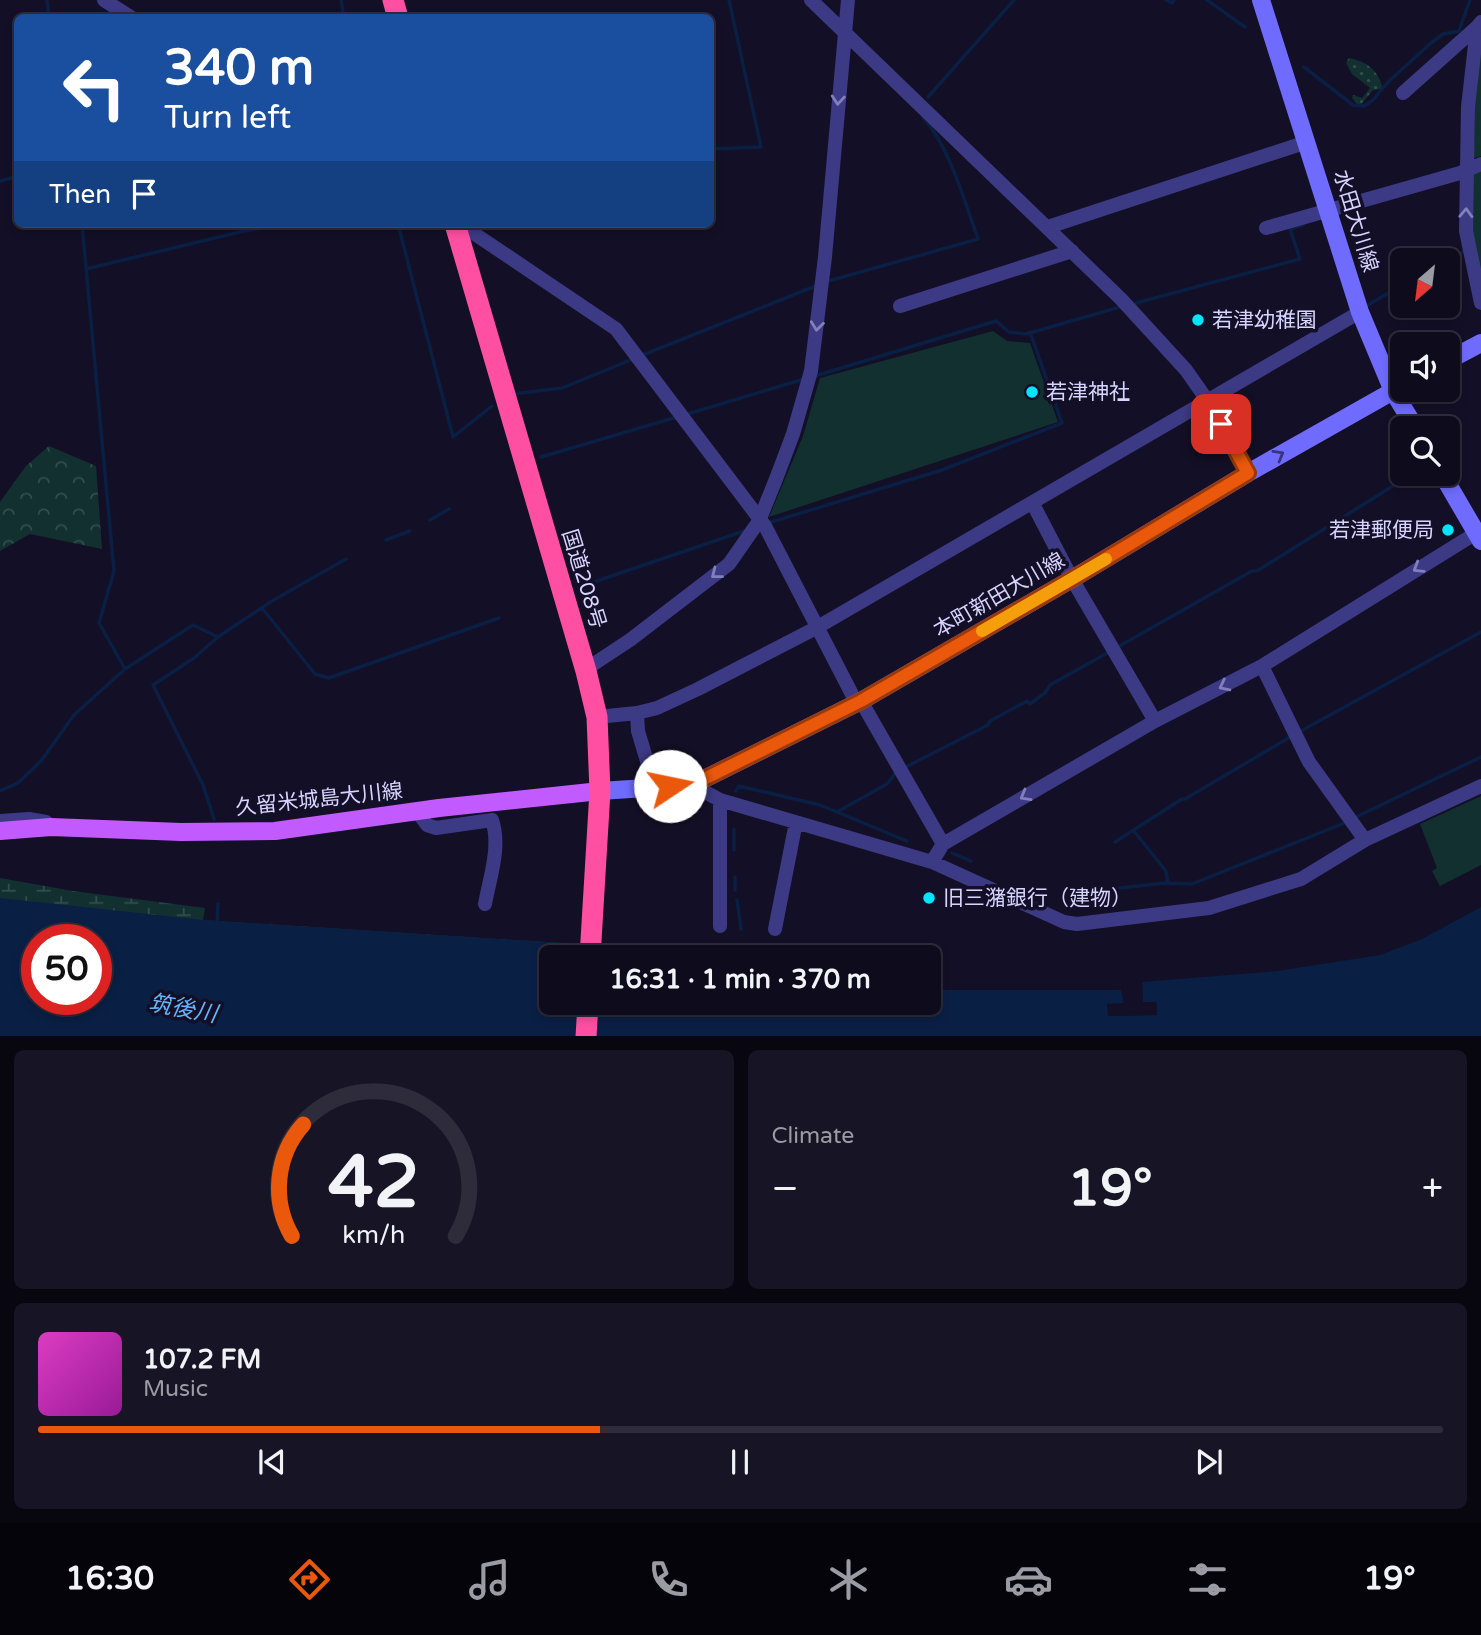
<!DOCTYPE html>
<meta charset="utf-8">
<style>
:root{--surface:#0e0b1c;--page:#171425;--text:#f1f3f6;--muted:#9b9ba3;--line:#2e2b3b;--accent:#ea580c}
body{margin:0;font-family:"Varela Round","Noto Sans JP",sans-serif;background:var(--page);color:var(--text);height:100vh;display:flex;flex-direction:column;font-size:26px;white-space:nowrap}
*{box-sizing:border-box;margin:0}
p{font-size:23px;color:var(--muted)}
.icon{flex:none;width:38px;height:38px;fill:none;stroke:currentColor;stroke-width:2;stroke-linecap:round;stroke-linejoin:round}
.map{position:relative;height:1036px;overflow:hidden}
.drawer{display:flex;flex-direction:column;gap:14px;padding:14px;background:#08060f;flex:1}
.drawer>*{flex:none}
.top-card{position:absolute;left:14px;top:14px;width:700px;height:214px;border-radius:10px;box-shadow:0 4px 10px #0003,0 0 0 2px var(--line);background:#1a4fa0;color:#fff;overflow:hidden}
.needle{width:46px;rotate:208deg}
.buttons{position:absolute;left:1390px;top:248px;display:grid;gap:14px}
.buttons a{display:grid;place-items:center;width:70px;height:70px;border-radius:10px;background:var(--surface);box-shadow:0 4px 10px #0003,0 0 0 2px var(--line);font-size:35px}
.speed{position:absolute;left:21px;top:924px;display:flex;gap:14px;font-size:35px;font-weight:700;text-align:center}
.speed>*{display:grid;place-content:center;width:91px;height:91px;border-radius:50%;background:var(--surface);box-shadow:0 4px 10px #0003,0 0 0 2px var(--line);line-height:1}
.speed .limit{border:10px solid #d22;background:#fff;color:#111}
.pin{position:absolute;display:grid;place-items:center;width:60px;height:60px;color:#fff;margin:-30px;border-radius:14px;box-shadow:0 4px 10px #0006}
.me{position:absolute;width:77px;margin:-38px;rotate:79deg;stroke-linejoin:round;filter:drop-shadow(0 0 5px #0008)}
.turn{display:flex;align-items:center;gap:24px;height:147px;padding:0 35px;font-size:32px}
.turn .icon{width:91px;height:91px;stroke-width:2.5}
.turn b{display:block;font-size:49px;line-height:60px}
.then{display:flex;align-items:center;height:66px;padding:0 35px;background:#0003;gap:14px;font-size:26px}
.big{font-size:52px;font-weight:700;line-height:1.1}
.drawer .tile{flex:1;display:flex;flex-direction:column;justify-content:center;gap:10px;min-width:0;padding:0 24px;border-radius:10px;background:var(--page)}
.drawer .dial{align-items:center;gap:0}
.dial svg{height:182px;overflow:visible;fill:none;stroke:var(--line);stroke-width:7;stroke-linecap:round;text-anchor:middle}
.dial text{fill:var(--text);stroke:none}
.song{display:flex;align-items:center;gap:21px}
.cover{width:84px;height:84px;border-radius:10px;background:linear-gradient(135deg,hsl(310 70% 55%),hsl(300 70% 35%))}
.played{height:7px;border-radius:4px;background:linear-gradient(90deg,var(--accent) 40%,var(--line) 40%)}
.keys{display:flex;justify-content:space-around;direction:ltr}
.heat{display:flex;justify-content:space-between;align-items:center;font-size:38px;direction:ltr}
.drawer .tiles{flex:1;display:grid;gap:14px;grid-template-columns:1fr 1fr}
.tile:last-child{grid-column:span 2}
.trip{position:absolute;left:539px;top:945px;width:402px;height:70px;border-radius:10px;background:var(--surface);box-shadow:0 4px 10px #0003,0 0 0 2px var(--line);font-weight:700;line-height:70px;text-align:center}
.menu{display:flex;height:112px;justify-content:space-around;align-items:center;background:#06040b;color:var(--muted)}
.menu .icon{width:49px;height:49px}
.menu .selected{color:var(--accent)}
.menu b{font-size:32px;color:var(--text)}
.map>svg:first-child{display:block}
.grass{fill:url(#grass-dots)}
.forest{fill:url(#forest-crowns)}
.wetland{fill:url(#wetland-marsh)}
.park{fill:#12302f}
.water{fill:#0a1f44;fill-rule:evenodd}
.pier{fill:#130f26}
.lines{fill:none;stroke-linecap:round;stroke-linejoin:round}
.stream{stroke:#0a1f44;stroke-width:3.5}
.street{stroke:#3d3a85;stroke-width:14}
.secondary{stroke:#6f6bff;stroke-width:18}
.primary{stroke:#c25bff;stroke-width:18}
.highway{stroke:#ff4fa3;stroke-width:21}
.oneway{stroke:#837fbc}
.oneway2{stroke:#38347d}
.route-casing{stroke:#983908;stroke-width:18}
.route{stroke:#ea580c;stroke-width:12}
.slow{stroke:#f59e0b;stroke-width:12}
.poi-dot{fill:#00e5ff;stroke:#130f26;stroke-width:2.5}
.labels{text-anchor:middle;stroke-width:7;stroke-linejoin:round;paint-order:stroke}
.street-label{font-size:21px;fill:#d9d4ff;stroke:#130f26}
.poi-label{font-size:21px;fill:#d9d4ff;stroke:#130f26;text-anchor:start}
.water-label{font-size:23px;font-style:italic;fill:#62b6ff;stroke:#130f26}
</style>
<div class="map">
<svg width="1481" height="1037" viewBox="0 0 1481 1037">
<defs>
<pattern id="grass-dots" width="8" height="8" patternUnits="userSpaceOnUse" patternTransform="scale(1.75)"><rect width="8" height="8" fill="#12302f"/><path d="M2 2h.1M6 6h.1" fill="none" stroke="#344d4e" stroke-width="1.8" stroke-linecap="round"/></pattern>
<pattern id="forest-crowns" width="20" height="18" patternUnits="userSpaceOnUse" patternTransform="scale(1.75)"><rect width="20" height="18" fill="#12302f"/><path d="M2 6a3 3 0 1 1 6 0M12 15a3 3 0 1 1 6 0" fill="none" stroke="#344d4e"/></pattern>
<pattern id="wetland-marsh" width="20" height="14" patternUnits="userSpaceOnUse" patternTransform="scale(1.75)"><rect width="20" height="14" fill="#12302f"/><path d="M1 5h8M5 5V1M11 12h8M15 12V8" fill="none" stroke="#344d4e"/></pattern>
</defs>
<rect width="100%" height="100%" fill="#130f26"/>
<path class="grass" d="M1349,58C1368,62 1378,70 1383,89L1373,90L1359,107L1352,98L1353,95L1362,98L1370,88L1352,74L1346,63Z"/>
<path class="forest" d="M49,446L96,466L102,549L30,534L0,551V502L26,466Z"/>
<path class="wetland" d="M0,878L73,891L205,908L203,920L562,943L608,950L606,957L0,917Z"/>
<path class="park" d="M1481,39V156L1474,158L1475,74Z
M1481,170V293L1469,228L1473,171Z
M993,331L1007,341L1030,343L1058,422L769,517L803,436L820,378Z
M1481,796V865L1440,886L1432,871L1437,868L1420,824Z"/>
<path class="water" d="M0,898L203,920L562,943L608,950L606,957H551V1003H929V990H1122L1124,1004H1108V1016L1157,1015L1156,1002L1143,1003L1142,982L1277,971L1380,955L1422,939L1481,907V1036L0,1037ZM37,940H96V999H37Z"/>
<path class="pier" d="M1140,979H1142L1143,1002H1156L1157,1015L1108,1016L1107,1004L1124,1003L1121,990H929V987L1122,986L1125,989L1127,1005L1111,1007V1012L1153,1011V1006H1142L1140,1004Z"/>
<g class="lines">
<path class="stream" d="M47,0L49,18
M341,0L344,18
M1166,0L1172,3L1174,0
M1207,0L1245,27
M1304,67L1353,105L1364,106L1373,100L1388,82L1431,43L1443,34L1459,31L1470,0
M928,97L1014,0
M710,149L761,147L729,0
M0,181L18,176
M82,224L114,571L99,623L125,669
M398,224L453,437L492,406
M1445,261L1467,250
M86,269L244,231L287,224
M825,282L978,239C964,200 950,148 923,117
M1136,303L1300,259L1290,229L1303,225
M1368,305L1402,285
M640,356L818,285
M815,376L996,321L1009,332L1026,334L1120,307
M513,394L562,388L633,359
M684,415L804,379
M1447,452L1451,450
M541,457L677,417
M430,520L449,509
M768,523L942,470L1062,423L1030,332
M386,540L410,531
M585,585L747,530
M262,608L315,674L329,678L499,618
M1116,648L1252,571H1257L1412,474
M1299,732L1481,632
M904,768L988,725L990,721L1027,701L1030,704L1045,693L1050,685L1109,652
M0,791L18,783L41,761L74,715L125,669L193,625L218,637L272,601L346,559
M736,791L739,786L820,805L907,841
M837,812L887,784L897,771
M1354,818L1481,757
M214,819L203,785L153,685L194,658L218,637
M734,829V850
M1133,830L1166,871L1168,883
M1115,842L1182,799H1185L1292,736
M952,853L971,861
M735,877V890
M1102,890L1165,883L1192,884L1347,822
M737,900L741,929
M217,923L218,904"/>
<path class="street" d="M104,0L132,18
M811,0L1121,299L1186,370L1207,400L1248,473
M1481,22L1477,27L1468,107L1466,231L1481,303
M1403,93L1477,27
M460,224L616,329L765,526L856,702
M1048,227L1307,142
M1266,228L1460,173L1481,164
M900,306L1072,251
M1033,504L1072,579L1155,721
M1262,666L1309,762L1365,840
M586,669L630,640L729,564L759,521L776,479L793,434L811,371L825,257L848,0
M861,701L943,844
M637,713L638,731L649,768L667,777L670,786
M597,717L637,713L657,708L698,689L816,628L1360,312
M692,785L720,800L932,862L1064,922L1077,924L1209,908L1301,879L1365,840L1481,786
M417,811L427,825L436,828L492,820C501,846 490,877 485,904
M0,821L29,819L46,822L50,826
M932,862L943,844L1155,721L1262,666L1481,530
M720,926V800
M775,929L796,822"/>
<path class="secondary" d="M1261,0L1360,312L1393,391L1416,429
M1447,361L1481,343
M1442,474L1481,541
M600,791L692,785L861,701L1072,579L1248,473L1402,386"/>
<path class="primary" d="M0,831L51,827L181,832L275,831L439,808L600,791"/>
<path class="highway" d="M393,0L398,18
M455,224L586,671L597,717L600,791L590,957
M586,1037L588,1003"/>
</g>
<defs><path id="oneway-chevron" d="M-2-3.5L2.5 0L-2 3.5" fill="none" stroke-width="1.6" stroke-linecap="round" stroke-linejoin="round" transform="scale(1.75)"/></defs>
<g class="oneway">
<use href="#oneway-chevron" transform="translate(838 100) rotate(95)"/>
<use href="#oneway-chevron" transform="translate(1466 213) rotate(-88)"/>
<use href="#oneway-chevron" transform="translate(817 326) rotate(97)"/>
<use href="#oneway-chevron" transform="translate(1418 568) rotate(148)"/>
<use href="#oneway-chevron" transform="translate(716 574) rotate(142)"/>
<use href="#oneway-chevron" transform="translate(1224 686) rotate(153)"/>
<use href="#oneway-chevron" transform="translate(1025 796) rotate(150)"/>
</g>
<use class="oneway2" href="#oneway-chevron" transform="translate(1279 455) rotate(-30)"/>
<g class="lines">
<g class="route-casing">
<path id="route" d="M670,786L692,785L861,701L1072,579L1248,473L1221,424"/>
</g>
<use href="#route" class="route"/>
<path class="slow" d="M982,631L1106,559"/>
</g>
<g class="poi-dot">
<circle cx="1198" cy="320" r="7"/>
<circle cx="1032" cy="392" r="7"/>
<circle cx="1448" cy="530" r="7"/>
<circle cx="929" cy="898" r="7"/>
</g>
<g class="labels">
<g class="street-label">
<text transform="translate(1356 221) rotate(73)" y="7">水田大川線</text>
<text transform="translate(584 579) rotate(73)" y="7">国道208号</text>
<text transform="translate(999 595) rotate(-30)" y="7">本町新田大川線</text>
<text transform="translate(319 799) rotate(-6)" y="7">久留米城島大川線</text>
</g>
<g class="poi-label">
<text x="1212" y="327">若津幼稚園</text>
<text x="1046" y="399">若津神社</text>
<text x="1434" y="537" text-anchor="end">若津郵便局</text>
<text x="943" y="905">旧三潴銀行（建物）</text>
</g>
<g class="water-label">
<text transform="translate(183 1008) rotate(10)" y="8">筑後川</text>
</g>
</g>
</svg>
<div class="buttons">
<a><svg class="needle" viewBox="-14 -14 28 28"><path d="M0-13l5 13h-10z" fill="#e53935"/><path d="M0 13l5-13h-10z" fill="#9b9ba3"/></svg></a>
<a><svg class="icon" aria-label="sound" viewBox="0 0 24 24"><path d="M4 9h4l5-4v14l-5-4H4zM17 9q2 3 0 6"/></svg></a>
<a><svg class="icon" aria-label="search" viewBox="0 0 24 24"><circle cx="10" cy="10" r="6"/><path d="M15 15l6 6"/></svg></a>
</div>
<div class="speed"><div class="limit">50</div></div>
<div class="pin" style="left:1221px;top:424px;background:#d93025"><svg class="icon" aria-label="arrive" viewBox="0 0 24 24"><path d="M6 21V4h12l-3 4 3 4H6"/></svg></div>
<svg class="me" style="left:670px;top:786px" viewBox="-20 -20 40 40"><circle r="19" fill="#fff"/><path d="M0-13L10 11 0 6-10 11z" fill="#ea580c"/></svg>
<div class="trip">16:31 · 1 min · 370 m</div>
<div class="top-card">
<div class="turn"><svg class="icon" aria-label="left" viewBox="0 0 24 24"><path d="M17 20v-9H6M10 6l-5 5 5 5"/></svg><div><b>340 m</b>Turn left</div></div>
<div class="then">Then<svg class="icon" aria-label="arrive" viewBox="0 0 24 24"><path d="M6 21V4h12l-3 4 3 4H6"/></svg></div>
</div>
</div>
<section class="drawer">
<div class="tiles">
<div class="tile dial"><svg viewBox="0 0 100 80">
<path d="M14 69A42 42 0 1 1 86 69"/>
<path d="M14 69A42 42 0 0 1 19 20" stroke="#ea580c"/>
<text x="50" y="56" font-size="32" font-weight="700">42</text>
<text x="50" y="72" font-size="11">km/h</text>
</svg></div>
<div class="tile"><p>Climate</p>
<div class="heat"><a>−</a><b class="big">19°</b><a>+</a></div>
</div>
<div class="tile">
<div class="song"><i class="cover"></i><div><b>107.2 FM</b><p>Music</p></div></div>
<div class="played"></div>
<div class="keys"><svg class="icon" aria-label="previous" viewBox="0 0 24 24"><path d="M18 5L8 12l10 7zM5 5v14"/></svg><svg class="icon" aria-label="pause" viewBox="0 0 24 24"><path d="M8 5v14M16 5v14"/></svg><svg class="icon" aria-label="next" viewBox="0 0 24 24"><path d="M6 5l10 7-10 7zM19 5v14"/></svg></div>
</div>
</div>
</section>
<nav class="menu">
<b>16:30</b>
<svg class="icon selected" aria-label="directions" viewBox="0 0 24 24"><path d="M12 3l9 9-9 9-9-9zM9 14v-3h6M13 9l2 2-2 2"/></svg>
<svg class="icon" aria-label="music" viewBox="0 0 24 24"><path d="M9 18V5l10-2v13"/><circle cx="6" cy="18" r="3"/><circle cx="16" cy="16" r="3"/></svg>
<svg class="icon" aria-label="phone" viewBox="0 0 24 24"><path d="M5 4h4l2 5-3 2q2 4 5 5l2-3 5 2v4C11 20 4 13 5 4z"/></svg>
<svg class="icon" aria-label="climate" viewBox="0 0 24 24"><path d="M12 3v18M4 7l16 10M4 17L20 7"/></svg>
<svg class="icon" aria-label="car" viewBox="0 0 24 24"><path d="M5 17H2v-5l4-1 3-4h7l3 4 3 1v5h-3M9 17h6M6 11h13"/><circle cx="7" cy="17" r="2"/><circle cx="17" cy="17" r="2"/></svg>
<svg class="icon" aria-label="filters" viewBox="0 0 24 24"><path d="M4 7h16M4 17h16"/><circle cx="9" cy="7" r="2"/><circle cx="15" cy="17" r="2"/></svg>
<b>19°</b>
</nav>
